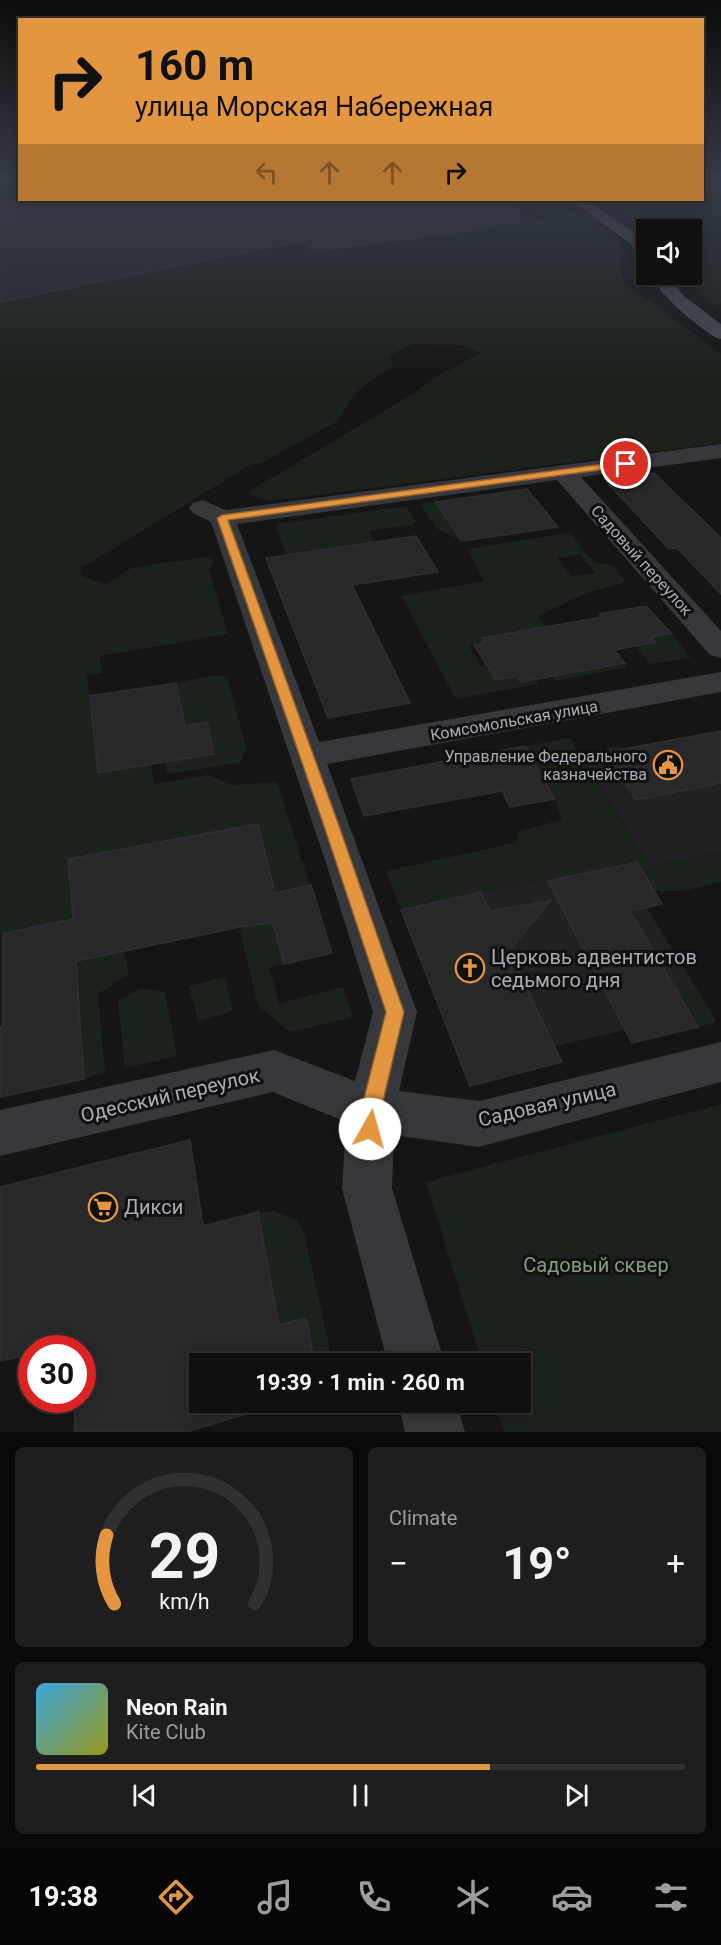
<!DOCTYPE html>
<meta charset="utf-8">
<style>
:root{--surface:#101010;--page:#1e1e1e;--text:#f1f3f6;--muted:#9c9d9f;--line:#303030;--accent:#e39540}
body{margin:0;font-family:Roboto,sans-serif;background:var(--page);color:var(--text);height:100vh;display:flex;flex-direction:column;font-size:22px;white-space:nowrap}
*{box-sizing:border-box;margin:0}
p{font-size:20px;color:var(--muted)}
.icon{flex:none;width:33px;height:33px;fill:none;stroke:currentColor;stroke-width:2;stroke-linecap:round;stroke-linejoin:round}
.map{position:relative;height:1432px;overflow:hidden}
.panel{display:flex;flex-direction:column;gap:15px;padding:15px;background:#090909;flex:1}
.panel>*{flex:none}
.banner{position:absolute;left:18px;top:18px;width:686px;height:183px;border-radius:0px;box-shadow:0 3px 15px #0003,0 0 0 2px var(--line);background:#e39540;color:#111;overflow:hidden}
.tools{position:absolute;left:636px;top:219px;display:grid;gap:12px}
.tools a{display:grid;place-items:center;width:66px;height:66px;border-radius:0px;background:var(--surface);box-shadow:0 3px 15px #0003,0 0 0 2px var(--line);font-size:30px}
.speed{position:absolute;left:18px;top:1335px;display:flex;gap:12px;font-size:30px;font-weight:700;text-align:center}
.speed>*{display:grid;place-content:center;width:78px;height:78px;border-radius:50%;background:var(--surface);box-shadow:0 3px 15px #0003,0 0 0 2px var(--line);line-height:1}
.speed .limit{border:9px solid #d22;background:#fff;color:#111}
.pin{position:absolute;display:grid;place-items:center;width:51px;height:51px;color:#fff;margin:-26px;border:3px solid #fff;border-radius:50%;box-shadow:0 2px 6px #0007}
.me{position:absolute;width:66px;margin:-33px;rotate:7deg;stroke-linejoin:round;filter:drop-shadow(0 0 4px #0008)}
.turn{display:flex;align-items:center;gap:21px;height:126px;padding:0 18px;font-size:27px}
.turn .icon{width:78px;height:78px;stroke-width:2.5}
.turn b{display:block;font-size:42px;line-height:51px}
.lanes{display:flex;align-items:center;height:57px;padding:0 18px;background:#0003;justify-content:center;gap:30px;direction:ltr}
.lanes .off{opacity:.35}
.big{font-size:45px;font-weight:700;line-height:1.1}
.panel .card{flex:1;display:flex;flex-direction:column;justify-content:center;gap:9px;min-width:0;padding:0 21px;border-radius:9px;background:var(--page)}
.panel .dial{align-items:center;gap:0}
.dial svg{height:156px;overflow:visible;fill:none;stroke:var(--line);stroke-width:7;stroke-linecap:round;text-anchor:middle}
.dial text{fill:var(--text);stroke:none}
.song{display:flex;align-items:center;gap:18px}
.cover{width:72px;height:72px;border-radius:9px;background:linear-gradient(135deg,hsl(200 70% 55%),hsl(60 70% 35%))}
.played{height:6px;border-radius:3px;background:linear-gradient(90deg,var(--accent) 70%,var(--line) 70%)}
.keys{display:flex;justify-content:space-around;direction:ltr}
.heat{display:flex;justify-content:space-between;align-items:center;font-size:33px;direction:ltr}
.panel .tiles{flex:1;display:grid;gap:15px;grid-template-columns:1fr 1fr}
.card:last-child{grid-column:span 2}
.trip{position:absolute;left:189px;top:1353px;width:342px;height:60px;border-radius:0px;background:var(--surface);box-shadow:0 3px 15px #0003,0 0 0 2px var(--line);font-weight:700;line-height:60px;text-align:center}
.menu{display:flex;height:96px;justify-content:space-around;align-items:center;background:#060606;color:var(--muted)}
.menu .icon{width:42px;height:42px}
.menu .current{color:var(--accent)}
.menu b{font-size:27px;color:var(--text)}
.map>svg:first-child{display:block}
.built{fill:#212123}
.green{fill:#1b211b;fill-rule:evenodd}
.building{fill:#28282a;stroke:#2f2f32;stroke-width:1.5}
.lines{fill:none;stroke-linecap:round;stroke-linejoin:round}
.street{fill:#36383b;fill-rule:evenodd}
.secondary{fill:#44474b;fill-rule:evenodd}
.route{fill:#e39540;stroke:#94612a;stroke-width:1.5}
.labels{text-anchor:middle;stroke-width:6;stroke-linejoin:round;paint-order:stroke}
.street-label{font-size:16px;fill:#a8aeb5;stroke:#101011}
.poi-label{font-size:16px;fill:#a8aeb5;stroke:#101011;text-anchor:end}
.near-poi-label{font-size:20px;fill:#a8aeb5;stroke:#101011;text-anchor:start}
.near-street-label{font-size:20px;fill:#a8aeb5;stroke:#101011}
.near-park-label{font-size:20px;fill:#839f80;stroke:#101011}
</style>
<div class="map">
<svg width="721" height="1432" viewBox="0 0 721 1432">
<rect width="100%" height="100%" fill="#151516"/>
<path class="built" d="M721,731V852L650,867L582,756L606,752L607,748L618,746L625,749Z
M637,862L662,904L647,908L717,1022L632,1043L625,1030L555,1046L504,941L521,936L526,931V922L512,907L490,911L481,892Z"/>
<path class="green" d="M702,192L721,194V303L713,304L721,312L701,296L688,275L692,274V230L649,229L608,200H702Z
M523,200H556L614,241C623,249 623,257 619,268L627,284L721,354V443L271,501L252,496L248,492L419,390L432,379L480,353L464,345L413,344L390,355L393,367C378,376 358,388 348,403C342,412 344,413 335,423L261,463L252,464L80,569L81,576L107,584L131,568L211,556L213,562L209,569L228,634L100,656L102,673L87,675L98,773L151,764L154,784L208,775L231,785L277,782L310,886L275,893L258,825L68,860L73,919L0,933V302L232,256L230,250L299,241L315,251L485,228L481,225L550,220Z
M435,502L462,541L436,528L420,504Z
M406,506L416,522L412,525L369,531L374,542L287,555L276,527L278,524Z
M569,533L595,562L613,566L626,582L581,595L538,616L546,627L482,638L484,643L469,646L481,666L487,665L496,680L517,676L521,682L535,680L539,684L456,699L401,596L484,581L467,549ZM580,554L595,572V573L572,576L557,558Z
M671,633L691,657L650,664L635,646L655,642L651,637Z
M625,663L628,667L556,681L552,676Z
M210,676H222L228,680L247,750L239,763L167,774L164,762L207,723L185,726L176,683Z
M570,738L650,867L721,852V882L682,891H654L636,862L401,910L386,871L515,843L518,831L562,820L555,799L525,746Z
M272,920L284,964L269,968L279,1003L343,987L353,1017L290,1032L258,1006L239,927Z
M125,951L129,974L98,994L105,1073L84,1079L76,961Z
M225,977L233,1011L198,1021L189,986Z
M141,988L165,992L177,1056L125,1068L118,1001Z
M697,989L717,1022L698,1027L678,994Z
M721,1104V1432H504L495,1403L520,1402V1364L482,1363L426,1182Z
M273,1211L295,1219L304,1232L333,1363H315L305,1318L279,1325L258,1212Z"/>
<path class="building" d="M0,200H518V222L482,225L486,228L315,251L301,241L0,302Z
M654,473L721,538V594L677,548L669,549L604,479Z
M527,489L558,527L462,541L435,502Z
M416,536L438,572L352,585L410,703L328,718L266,558Z
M646,606L671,633L651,637L655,642L614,650L625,663L521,682L517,676L496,680L474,645L484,643L482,638L602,617L599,614Z
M176,683L185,726L207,722L214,754L98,773L90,696Z
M721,731V783L636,800L607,752Z
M525,746L555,799L510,807L502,791L364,816L351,779Z
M258,824L275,893L311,885L332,953L284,964L273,923L245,926L76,961L84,1079L0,1097V1027L3,1026V933L73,919L68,859Z
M637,862L662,904L630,911L698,1027L632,1043L548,881Z
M481,892L490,911L550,901L509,951L562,1062L470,1086L401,910Z
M190,1140L203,1226L258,1212L279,1325L306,1318L315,1364H200V1402H286L186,1432H75L74,1400H82V1348H71L70,1342L49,1348H32V1354L0,1361V1187Z"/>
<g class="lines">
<path class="street" d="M702,184L721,186V194L702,192Z
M721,444V458L581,477L721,631V658L710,655L557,480L237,524L319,742L721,672V692L327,764L417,1012L399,1091L479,1101L721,1042V1082L479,1147L394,1135L392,1188L445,1364H388L342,1188L346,1122L273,1092L0,1156V1110L274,1050L355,1081L373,1012L326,863L211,522L193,513L189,508L193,503L202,500L226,510Z
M398,1402H456L465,1432H405Z"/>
<path class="secondary" d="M571,200H586L642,238L646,244V262L640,260L631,244Z
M649,274H666L684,296L721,324V339L714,337C689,319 666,301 649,274Z"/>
</g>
<linearGradient id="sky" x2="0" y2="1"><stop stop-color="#0c0c0c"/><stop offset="0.47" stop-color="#353b47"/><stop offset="1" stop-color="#353b47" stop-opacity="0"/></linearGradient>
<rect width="721" height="377" fill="url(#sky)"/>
<path class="route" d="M626,461L631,464L629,466L228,520L338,823L404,1012L381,1110L380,1129L377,1136L370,1139L363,1136L360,1129L361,1110L386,1012L323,823L217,518L222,515Z"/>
<defs>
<g id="civic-ring" transform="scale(1.5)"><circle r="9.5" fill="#101011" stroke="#e39540" stroke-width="1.5"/><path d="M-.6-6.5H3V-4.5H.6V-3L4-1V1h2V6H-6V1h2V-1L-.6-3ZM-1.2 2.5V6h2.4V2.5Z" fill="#e39540"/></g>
<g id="church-ring" transform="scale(1.5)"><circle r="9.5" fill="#101011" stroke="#e39540" stroke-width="1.5"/><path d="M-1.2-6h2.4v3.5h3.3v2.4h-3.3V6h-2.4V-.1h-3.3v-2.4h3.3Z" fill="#e39540"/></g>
<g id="supermarket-ring" transform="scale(1.5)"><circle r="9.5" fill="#101011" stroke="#e39540" stroke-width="1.5"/><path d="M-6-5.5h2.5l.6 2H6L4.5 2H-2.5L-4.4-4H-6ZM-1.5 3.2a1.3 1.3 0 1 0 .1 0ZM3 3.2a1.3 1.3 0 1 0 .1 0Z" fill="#e39540"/></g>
</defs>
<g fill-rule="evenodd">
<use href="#civic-ring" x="668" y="765"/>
<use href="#church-ring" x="470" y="968"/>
<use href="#supermarket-ring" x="103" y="1207"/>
</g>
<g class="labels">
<g class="street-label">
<text transform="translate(642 560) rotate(48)" y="6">Садовый переулок</text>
<text transform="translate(514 720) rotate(-10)" y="6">Комсомольская улица</text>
</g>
<g class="poi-label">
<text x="647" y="762">Управление Федерального<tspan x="647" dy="18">казначейства</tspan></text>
</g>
<g class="near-poi-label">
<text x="491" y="964">Церковь адвентистов<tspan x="491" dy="23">седьмого дня</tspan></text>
<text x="124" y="1214">Дикси</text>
</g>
<g class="near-street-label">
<text transform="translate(170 1095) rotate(-13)" y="7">Одесский переулок</text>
<text transform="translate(547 1104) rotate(-13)" y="7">Садовая улица</text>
</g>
<g class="near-park-label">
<text x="596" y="1272">Садовый сквер</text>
</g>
</g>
</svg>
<div class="tools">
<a><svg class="icon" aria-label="sound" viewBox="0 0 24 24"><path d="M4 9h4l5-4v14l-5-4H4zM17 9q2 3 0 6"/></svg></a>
</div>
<div class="speed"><div class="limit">30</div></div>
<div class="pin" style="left:626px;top:464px;background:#d93025"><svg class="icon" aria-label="arrive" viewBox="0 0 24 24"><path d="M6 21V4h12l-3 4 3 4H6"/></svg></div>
<svg class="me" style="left:370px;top:1129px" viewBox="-20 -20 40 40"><circle r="19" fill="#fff"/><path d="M0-13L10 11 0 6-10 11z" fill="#e39540"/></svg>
<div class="trip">19:39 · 1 min · 260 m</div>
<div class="banner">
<div class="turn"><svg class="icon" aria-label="right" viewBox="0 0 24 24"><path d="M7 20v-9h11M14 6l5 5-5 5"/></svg><div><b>160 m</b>улица Морская Набережная</div></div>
<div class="lanes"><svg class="icon off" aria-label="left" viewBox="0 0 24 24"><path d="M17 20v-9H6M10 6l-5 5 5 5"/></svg><svg class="icon off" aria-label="ahead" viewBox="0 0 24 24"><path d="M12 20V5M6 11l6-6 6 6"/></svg><svg class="icon off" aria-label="ahead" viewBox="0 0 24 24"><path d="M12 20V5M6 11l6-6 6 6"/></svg><svg class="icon" aria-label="right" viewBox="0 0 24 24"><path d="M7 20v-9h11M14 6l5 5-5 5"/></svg></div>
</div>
</div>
<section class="panel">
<div class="tiles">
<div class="card dial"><svg viewBox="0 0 100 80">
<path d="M14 69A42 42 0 1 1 86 69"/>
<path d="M14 69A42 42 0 0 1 10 34" stroke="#e39540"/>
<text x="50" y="56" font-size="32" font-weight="700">29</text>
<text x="50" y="72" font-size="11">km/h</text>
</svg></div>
<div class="card"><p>Climate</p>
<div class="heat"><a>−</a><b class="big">19°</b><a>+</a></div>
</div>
<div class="card">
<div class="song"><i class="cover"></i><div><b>Neon Rain</b><p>Kite Club</p></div></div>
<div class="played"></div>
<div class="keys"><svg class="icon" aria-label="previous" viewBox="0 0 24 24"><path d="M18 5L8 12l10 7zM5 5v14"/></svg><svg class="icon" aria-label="pause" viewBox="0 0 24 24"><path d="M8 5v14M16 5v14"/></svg><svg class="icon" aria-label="next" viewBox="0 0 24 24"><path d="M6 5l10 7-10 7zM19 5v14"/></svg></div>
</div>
</div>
</section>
<nav class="menu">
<b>19:38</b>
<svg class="icon current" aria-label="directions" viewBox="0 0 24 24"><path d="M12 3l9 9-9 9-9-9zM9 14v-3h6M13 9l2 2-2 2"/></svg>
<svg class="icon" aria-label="music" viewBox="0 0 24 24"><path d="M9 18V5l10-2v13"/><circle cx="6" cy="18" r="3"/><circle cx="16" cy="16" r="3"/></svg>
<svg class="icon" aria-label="phone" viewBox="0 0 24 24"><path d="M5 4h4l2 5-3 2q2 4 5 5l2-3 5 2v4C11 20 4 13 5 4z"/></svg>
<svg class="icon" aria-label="climate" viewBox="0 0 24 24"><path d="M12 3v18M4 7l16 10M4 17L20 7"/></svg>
<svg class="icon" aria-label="car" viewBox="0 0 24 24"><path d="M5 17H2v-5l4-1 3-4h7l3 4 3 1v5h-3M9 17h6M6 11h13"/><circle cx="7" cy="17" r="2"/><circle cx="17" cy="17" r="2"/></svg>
<svg class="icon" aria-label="filters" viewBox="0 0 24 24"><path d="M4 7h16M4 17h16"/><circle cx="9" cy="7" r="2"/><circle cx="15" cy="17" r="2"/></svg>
</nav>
